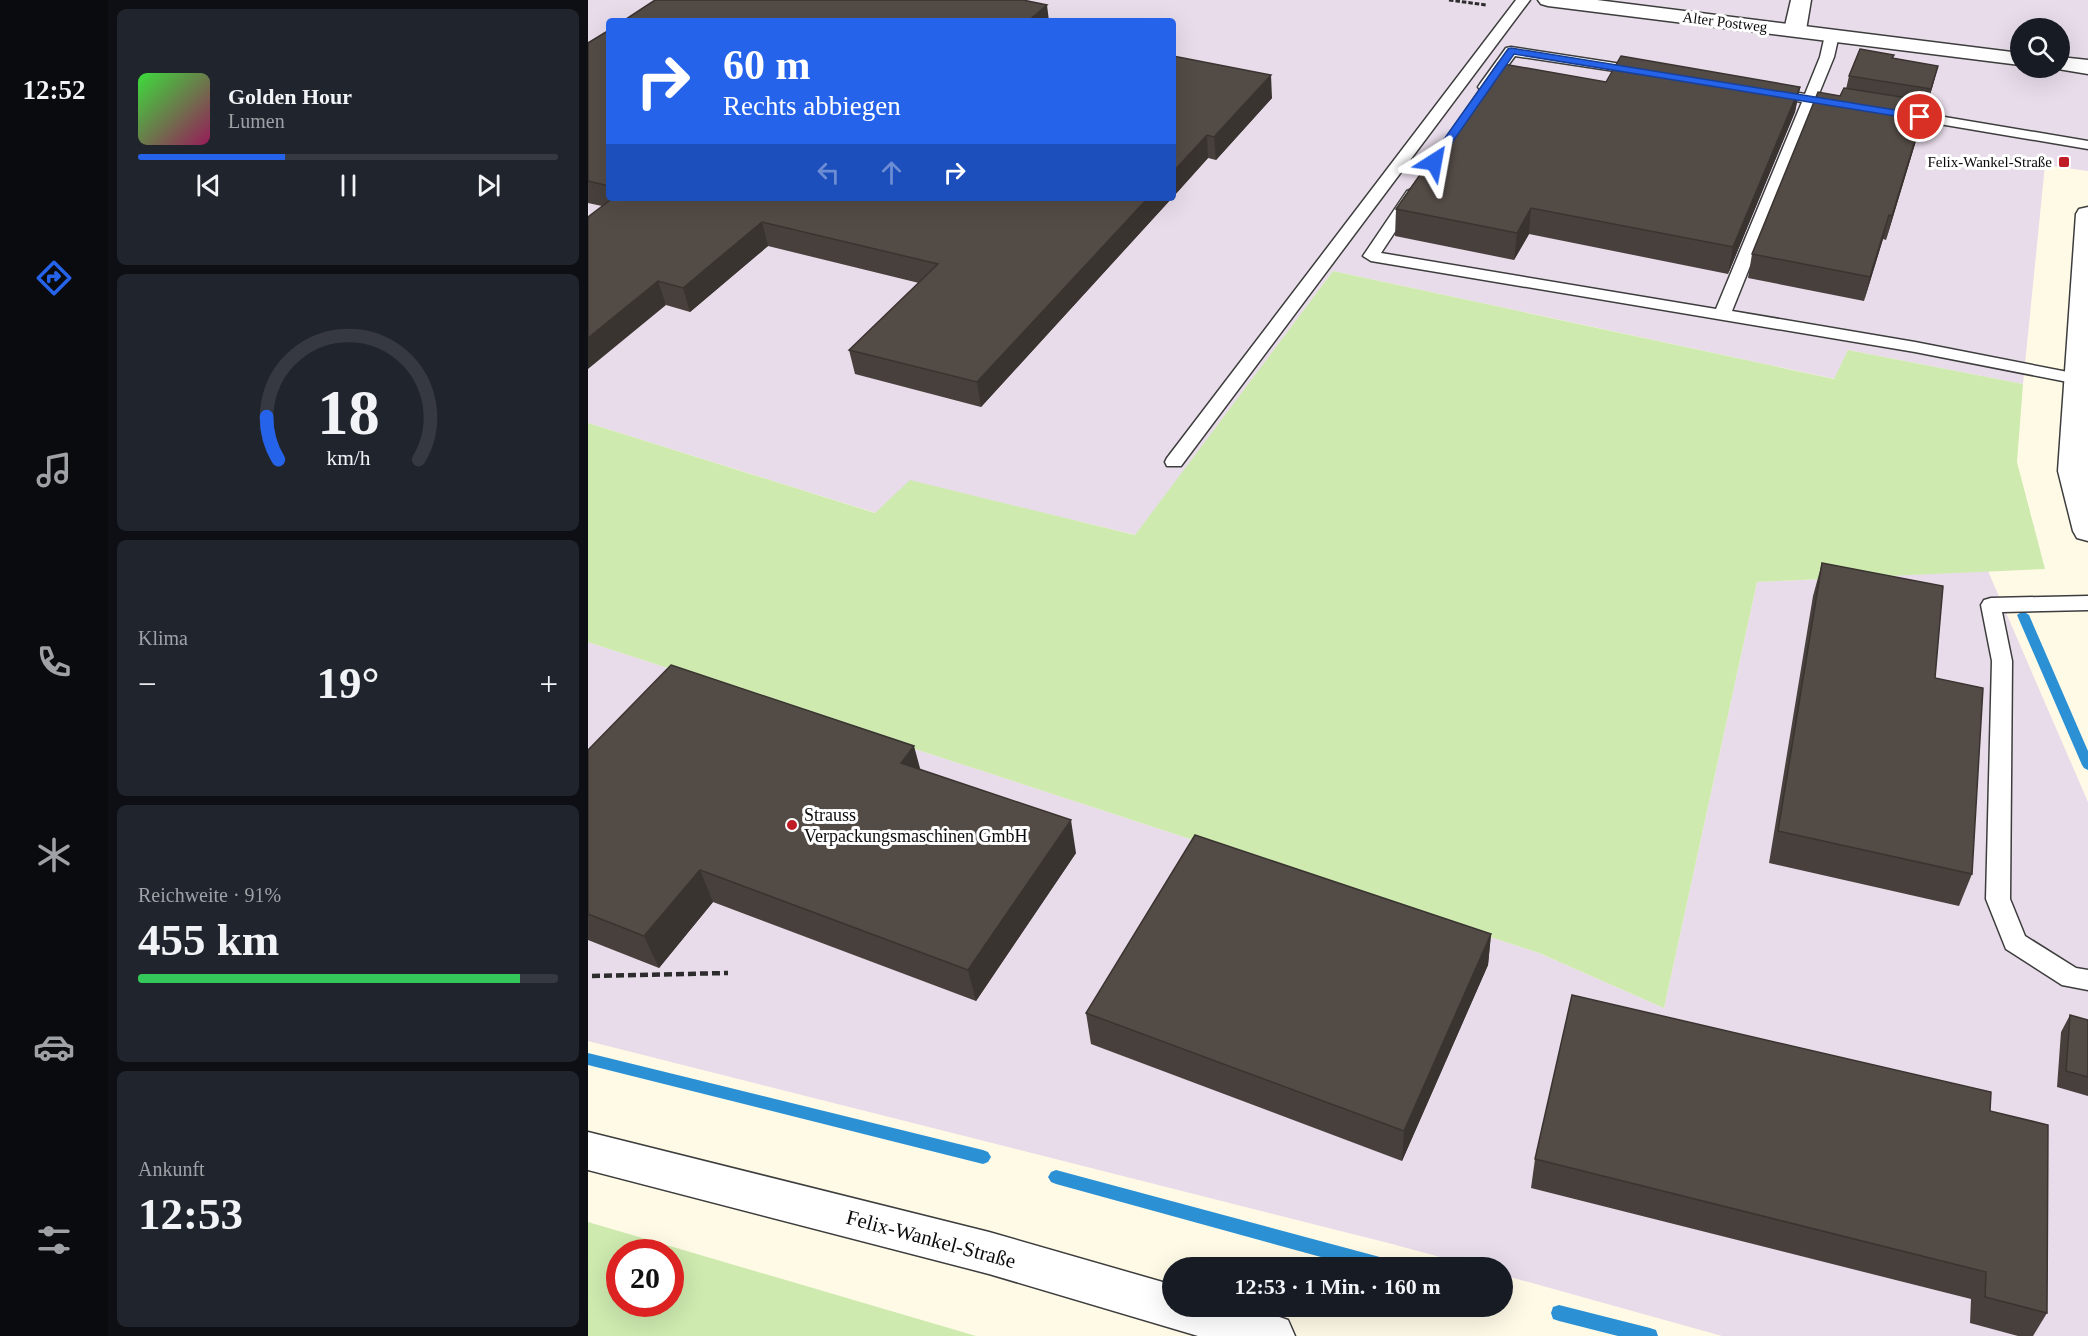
<!DOCTYPE html>
<html lang="de">
<meta charset="utf-8">
<style>
:root{--surface:#171b24;--page:#20242c;--text:#f1f3f6;--muted:#9ea1a6;--line:#363941;--accent:#2563eb}
body{margin:0;font-family:Georgia,serif;background:var(--page);color:var(--text);height:100vh;display:flex;flex-direction:column;font-size:22px;white-space:nowrap}
*{box-sizing:border-box;margin:0}
p{font-size:20px;color:var(--muted)}
.icon{flex:none;width:33px;height:33px;fill:none;stroke:currentColor;stroke-width:2;stroke-linecap:round;stroke-linejoin:round}
.map{position:relative;flex:1;overflow:hidden}
.details{display:flex;flex-direction:column;gap:9px;padding:9px;background:#0d0f14;width:480px}
.details>*{flex:none}
.hud{position:absolute;left:18px;top:18px;width:570px;height:183px;border-radius:6px;box-shadow:0 6px 24px #0002;background:#2563eb;color:#fff;overflow:hidden}
.controls{position:absolute;left:1422px;top:18px;display:grid;gap:12px}
.controls a{display:grid;place-items:center;width:60px;height:60px;border-radius:50%;background:var(--surface);box-shadow:0 6px 24px #0002;font-size:30px}
.speed{position:absolute;left:18px;top:1239px;display:flex;gap:12px;font-size:30px;font-weight:700;text-align:center}
.speed>*{display:grid;place-content:center;width:78px;height:78px;border-radius:50%;background:var(--surface);box-shadow:0 6px 24px #0002;line-height:1}
.speed .limit{border:9px solid #d22;background:#fff;color:#111}
.pin{position:absolute;display:grid;place-items:center;width:51px;height:51px;color:#fff;margin:-26px;border:3px solid #fff;border-radius:50%;box-shadow:0 2px 6px #0007}
.me{position:absolute;width:66px;margin:-33px;rotate:34deg;stroke-linejoin:round;filter:drop-shadow(0 0 4px #0008)}
.turn{display:flex;align-items:center;gap:21px;height:126px;padding:0 18px;font-size:27px}
.turn .icon{width:78px;height:78px;stroke-width:2.5}
.turn b{display:block;font-size:42px;line-height:51px}
.lanes{display:flex;align-items:center;height:57px;padding:0 18px;background:#0003;justify-content:center;gap:30px;direction:ltr}
.lanes .off{opacity:.35}
.big{font-size:45px;font-weight:700;line-height:1.1}
.details .widget{flex:1;display:flex;flex-direction:column;justify-content:center;gap:9px;min-width:0;padding:0 21px;border-radius:9px;background:var(--page)}
.details .dial{align-items:center;gap:0}
.dial svg{height:156px;overflow:visible;fill:none;stroke:var(--line);stroke-width:7;stroke-linecap:round;text-anchor:middle}
.dial text{fill:var(--text);stroke:none}
.song{display:flex;align-items:center;gap:18px}
.cover{width:72px;height:72px;border-radius:9px;background:linear-gradient(135deg,hsl(120 70% 55%),hsl(330 70% 35%))}
.played{height:6px;border-radius:3px;background:linear-gradient(90deg,var(--accent) 35%,var(--line) 35%)}
.keys{display:flex;justify-content:space-around;direction:ltr}
.heat{display:flex;justify-content:space-between;align-items:center;font-size:33px;direction:ltr}
.charge{height:9px;border-radius:4px;background:linear-gradient(90deg,#34c759 91%,var(--line) 0)}
.trip{position:absolute;left:574px;top:1257px;width:351px;height:60px;border-radius:30px;background:var(--surface);box-shadow:0 6px 24px #0002;font-weight:700;line-height:60px;text-align:center}
main{display:flex;flex:1;min-height:0}
.tab-bar{display:flex;flex-direction:column;width:108px;justify-content:space-around;align-items:center;background:#090b0e;color:var(--muted)}
.tab-bar .icon{width:42px;height:42px}
.tab-bar .current{color:var(--accent)}
.tab-bar b{font-size:27px;color:var(--text)}
.map>svg:first-child{display:block}
.industrial{fill:#e8dcea;fill-rule:evenodd}
.green{fill:#ceeaaf;fill-rule:evenodd}
.lines{fill:none;stroke-linecap:round;stroke-linejoin:round}
.stream{fill:#2c91d4;fill-rule:evenodd}
.service-casing{stroke:#3d3d3d;stroke-width:3}
.minor-casing{stroke:#3d3d3d;stroke-width:3}
.tertiary-casing{stroke:#3d3d3d;stroke-width:3}
.path-far1{stroke:#2c2c2c;stroke-width:3;stroke-dasharray:4.5 2;stroke-linecap:butt}
.path{stroke:#2c2c2c;stroke-width:4.5;stroke-dasharray:8 4;stroke-linecap:butt}
.service{fill:#fff;fill-rule:evenodd}
.minor{fill:#fff;fill-rule:evenodd}
.tertiary{fill:#fff;fill-rule:evenodd}
.wall{fill:#47403c}
.shaded-wall{fill:#3a3431}
.building{fill:#534b46;stroke:#3a3431;stroke-width:1.5}
.route{fill:#2563eb;stroke:#184099;stroke-width:1.5}
.poi-dot{fill:#bf1c25;stroke:#fff;stroke-width:2}
.labels{text-anchor:middle;stroke-width:6;stroke-linejoin:round;paint-order:stroke}
.far-street-label{font-size:15px;fill:#0a0a0a;stroke:#fff}
.far-poi-label{font-size:15px;fill:#0a0a0a;stroke:#fff;text-anchor:end}
.poi-label{font-size:18px;fill:#0a0a0a;stroke:#fff;text-anchor:start}
.near-street-label{font-size:21px;fill:#0a0a0a;stroke:#fff}
</style>
<main>
<nav class="tab-bar">
<b>12:52</b>
<svg class="icon current" aria-label="directions" viewBox="0 0 24 24"><path d="M12 3l9 9-9 9-9-9zM9 14v-3h6M13 9l2 2-2 2"/></svg>
<svg class="icon" aria-label="music" viewBox="0 0 24 24"><path d="M9 18V5l10-2v13"/><circle cx="6" cy="18" r="3"/><circle cx="16" cy="16" r="3"/></svg>
<svg class="icon" aria-label="phone" viewBox="0 0 24 24"><path d="M5 4h4l2 5-3 2q2 4 5 5l2-3 5 2v4C11 20 4 13 5 4z"/></svg>
<svg class="icon" aria-label="climate" viewBox="0 0 24 24"><path d="M12 3v18M4 7l16 10M4 17L20 7"/></svg>
<svg class="icon" aria-label="car" viewBox="0 0 24 24"><path d="M5 17H2v-5l4-1 3-4h7l3 4 3 1v5h-3M9 17h6M6 11h13"/><circle cx="7" cy="17" r="2"/><circle cx="17" cy="17" r="2"/></svg>
<svg class="icon" aria-label="filters" viewBox="0 0 24 24"><path d="M4 7h16M4 17h16"/><circle cx="9" cy="7" r="2"/><circle cx="15" cy="17" r="2"/></svg>
</nav>
<section class="details">
<div class="widget">
<div class="song"><i class="cover"></i><div><b>Golden Hour</b><p>Lumen</p></div></div>
<div class="played"></div>
<div class="keys"><svg class="icon" aria-label="previous" viewBox="0 0 24 24"><path d="M18 5L8 12l10 7zM5 5v14"/></svg><svg class="icon" aria-label="pause" viewBox="0 0 24 24"><path d="M8 5v14M16 5v14"/></svg><svg class="icon" aria-label="next" viewBox="0 0 24 24"><path d="M6 5l10 7-10 7zM19 5v14"/></svg></div>
</div>
<div class="widget dial"><svg viewBox="0 0 100 80">
<path d="M14 69A42 42 0 1 1 86 69"/>
<path d="M14 69A42 42 0 0 1 8 47" stroke="#2563eb"/>
<text x="50" y="56" font-size="32" font-weight="700">18</text>
<text x="50" y="72" font-size="11">km/h</text>
</svg></div>
<div class="widget"><p>Klima</p>
<div class="heat"><a>−</a><b class="big">19°</b><a>+</a></div>
</div>
<div class="widget"><p>Reichweite · 91%</p><b class="big">455 km</b><div class="charge"></div></div>
<div class="widget"><p>Ankunft</p><b class="big">12:53</b></div>
</section>
<div class="map">
<svg width="1500" height="1336" viewBox="0 0 1500 1336">
<rect width="100%" height="100%" fill="#fffae6"/>
<path class="industrial" d="M0,0H1500V171L1457,165L1435,384L1260,350L1247,379L745,271L548,535L322,481L288,513L0,423ZM21,21H585V198H21ZM1432,28H1472V68H1432Z
M1400,571L1500,802V1336H1134L915,1275V1268L889,1267L804,1244L0,1041V642L951,953L1076,1008L1169,582Z"/>
<path class="green" d="M745,271L1246,379L1260,350L1435,384L1429,462L1457,569L1169,582L1076,1008L951,953L0,642V423L287,513L322,480L547,535Z
M0,1222L388,1336H0ZM32,1252H82V1304H32Z"/>
<g class="lines">
<path class="stream" d="M1435,611L1441,615L1500,751V770L1496,768L1494,765L1429,615Z
M0,1053L395,1150L400,1152L403,1157L400,1162L395,1164L0,1065Z
M468,1170L803,1260L809,1263L811,1268H773L468,1184L463,1182L460,1177L463,1172Z
M971,1305L1062,1328L1068,1330L1070,1336H1030L971,1321L965,1319L963,1313L965,1307Z"/>
<g class="service-casing">
<path id="service" d="M928,0H942L593,466H579L577,462L579,458Z
M1244,31L1251,35L1246,57L1230,96L1259,101L1261,104L1254,108L1227,104L1144,311L1327,342L1490,374L1496,375L1499,379L1496,383L1490,384L1327,352L783,261L775,256L819,191L824,189L832,194L793,253L1128,309L1214,102L1181,96L1174,92L1181,88L1217,94L1232,57L1237,35Z
M923,47L1053,67L1060,71L1053,75L927,56L902,90H892L890,87L892,84L918,48Z
M1309,109L1500,141V149L1304,116L1302,113L1304,110Z
M1500,596V610L1414,612L1424,661L1422,899L1437,936L1488,968L1500,970V990L1474,985L1418,949L1398,899L1404,661L1393,605L1396,600L1403,598Z"/>
</g>
<g class="minor-casing">
<path id="minor" d="M1203,0H1223L1218,30L1214,34L1207,36L1200,34L1196,30Z
M1500,207V541L1489,538L1485,531L1470,471L1488,214L1491,209Z
M0,1132L401,1232L585,1285V1306H659L700,1320L707,1336H610L401,1274L0,1170Z"/>
</g>
<g class="tertiary-casing">
<path id="tertiary" d="M950,0H1009L1432,53V65L960,6L953,4Z
M1472,57L1500,60V74L1464,68H1472Z"/>
</g>
<path class="path-far1" d="M861,0L898,5"/>
<path class="path" d="M4,976L140,973"/>
<use href="#service" class="service"/>
<use href="#minor" class="minor"/>
<use href="#tertiary" class="tertiary"/>
</g>
<path class="wall" d="M21,30V198H584L393,407L267,374L261,350L331,283L180,246L102,312L78,305L14,206L0,203V43Z
M585,56L684,98L628,160L620,158L585,197Z
M1305,58L1350,66L1344,88L1298,240L1295,239L1276,301L1160,278L1164,254L1252,96L1258,89L1261,76Z
M1018,82L1212,87L1207,112L1140,274L941,234L926,260L807,236L808,209Z
M1234,563L1347,678L1384,874L1371,906L1181,863L1225,596Z
M0,750L332,769L488,853L388,1001L125,902L71,968L0,940Z
M903,934L900,965L814,1161L503,1044L498,1013Z
M1482,1015L1500,1020V1096L1469,1087L1473,1032Z
M1402,1111L1459,1313L1445,1336H1430L1382,1323L1383,1299L943,1188L947,1159Z"/>
<path class="shaded-wall" d="M459,5L461,21H440Z
M1350,66L1344,88L1337,112L1343,89Z
M683,75L684,98L628,160L626,137Z
M1212,87L1207,112L1140,274L1145,247Z
M1339,101L1333,124L1298,240L1304,216Z
M619,135L620,158L585,197V172Z
M560,198H584L393,407L389,382Z
M943,208L941,234L926,260L929,233Z
M1301,215L1295,239L1276,301L1282,277Z
M174,222L180,246L102,312L95,288Z
M70,281L78,305L0,369V338Z
M326,746L335,779L313,763Z
M483,820L488,853L388,1001L380,970Z
M112,870L125,902L71,968L56,936Z
M903,934L900,965L814,1161L816,1131Z"/>
<path class="building" d="M67,0H435L459,5L440,21H35Z
M21,30V186L0,181V43Z
M1272,49L1306,55L1304,58L1350,66L1343,89L1261,76Z
M585,56L683,75L626,137L619,135L585,172Z
M1033,56L1212,87L1145,247L943,208L929,233L808,209L910,63L1018,82Z
M1256,88L1339,101L1304,216L1301,215L1282,277L1164,254L1230,92L1252,96Z
M25,198H560L389,382L261,350L350,264L174,222L95,288L70,281L0,338V217Z
M1234,563L1355,586L1347,678L1395,688L1384,874L1190,831Z
M83,665L326,746L313,763L483,820L380,970L112,870L56,936L0,914V750Z
M607,835L903,934L816,1131L498,1013Z
M984,995L1403,1092L1402,1111L1460,1125L1459,1313L1397,1297L1398,1272L947,1159Z
M1482,1015L1500,1020V1077L1478,1071Z"/>
<path class="route" d="M923,48L1332,114L1336,117L1332,120L926,54L849,164H842V159L920,49Z"/>
<g class="poi-dot">
<rect x="1470" y="156" width="12" height="12" rx="3"/>
<circle cx="204" cy="825" r="6"/>
</g>
<g class="labels">
<g class="far-street-label">
<text transform="translate(1137 22) rotate(7)" y="5">Alter Postweg</text>
</g>
<g class="far-poi-label">
<text x="1464" y="167">Felix-Wankel-Straße</text>
</g>
<g class="poi-label">
<text x="216" y="821">Strauss<tspan x="216" dy="21">Verpackungsmaschinen GmbH</tspan></text>
</g>
<g class="near-street-label">
<text transform="translate(343 1239) rotate(15)" y="7">Felix-Wankel-Straße</text>
</g>
</g>
</svg>
<div class="controls">
<a><svg class="icon" aria-label="search" viewBox="0 0 24 24"><circle cx="10" cy="10" r="6"/><path d="M15 15l6 6"/></svg></a>
</div>
<div class="speed"><div class="limit">20</div></div>
<div class="pin" style="left:1332px;top:117px;background:#d93025"><svg class="icon" aria-label="arrive" viewBox="0 0 24 24"><path d="M6 21V4h12l-3 4 3 4H6"/></svg></div>
<svg class="me" style="left:846px;top:162px" viewBox="-20 -20 40 40"><path d="M0-17L14 15 0 8-14 15z" fill="#2563eb" stroke="#fff" stroke-width="4"/></svg>
<div class="trip">12:53 · 1 Min. · 160 m</div>
<div class="hud">
<div class="turn"><svg class="icon" aria-label="right" viewBox="0 0 24 24"><path d="M7 20v-9h11M14 6l5 5-5 5"/></svg><div><b>60 m</b>Rechts abbiegen</div></div>
<div class="lanes"><svg class="icon off" aria-label="left" viewBox="0 0 24 24"><path d="M17 20v-9H6M10 6l-5 5 5 5"/></svg><svg class="icon off" aria-label="ahead" viewBox="0 0 24 24"><path d="M12 20V5M6 11l6-6 6 6"/></svg><svg class="icon" aria-label="right" viewBox="0 0 24 24"><path d="M7 20v-9h11M14 6l5 5-5 5"/></svg></div>
</div>
</div>
</main>
